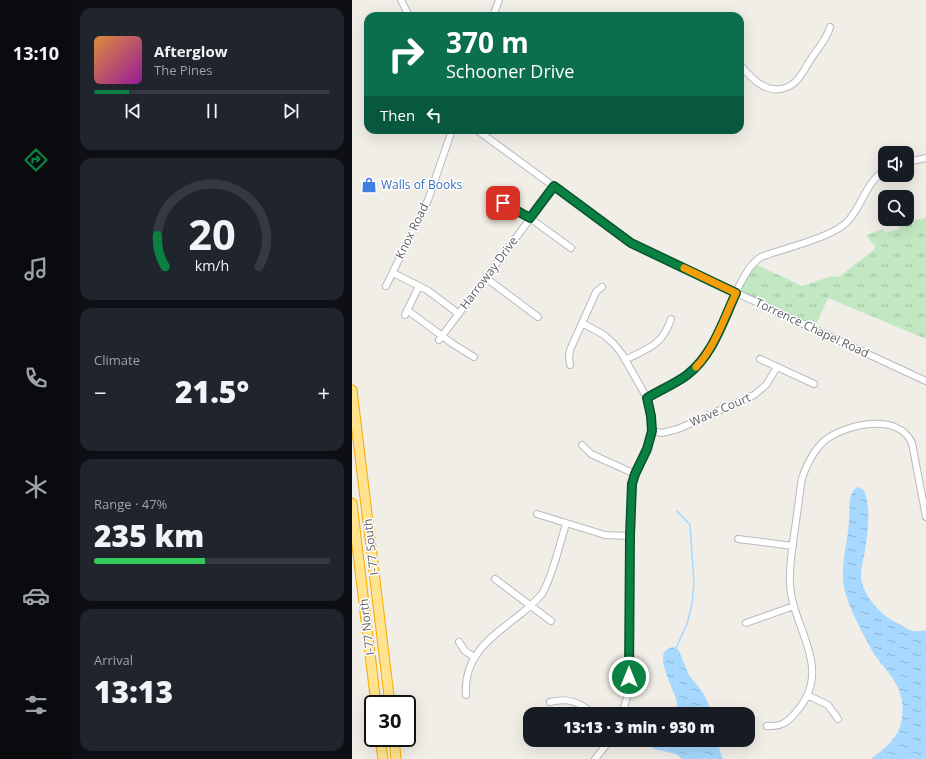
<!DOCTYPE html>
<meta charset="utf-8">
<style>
:root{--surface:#171b24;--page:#20242c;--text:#f1f3f6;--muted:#9ea1a6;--line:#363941;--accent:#0b8043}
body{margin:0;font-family:"Open Sans",sans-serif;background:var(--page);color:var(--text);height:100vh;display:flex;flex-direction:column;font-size:15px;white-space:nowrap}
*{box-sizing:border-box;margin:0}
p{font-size:13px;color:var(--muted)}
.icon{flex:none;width:22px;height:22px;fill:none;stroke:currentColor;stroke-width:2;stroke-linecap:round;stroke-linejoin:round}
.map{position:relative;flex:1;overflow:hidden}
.details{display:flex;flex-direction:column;gap:8px;padding:8px;background:#0d0f14;width:280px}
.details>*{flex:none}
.guide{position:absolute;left:12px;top:12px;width:380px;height:122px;border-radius:12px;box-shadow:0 4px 16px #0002;background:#0b6e4f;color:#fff;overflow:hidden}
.fabs{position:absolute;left:526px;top:146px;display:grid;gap:8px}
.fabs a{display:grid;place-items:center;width:36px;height:36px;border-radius:8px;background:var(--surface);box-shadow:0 4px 16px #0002;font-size:20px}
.speed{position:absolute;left:12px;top:695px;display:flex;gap:8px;font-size:20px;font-weight:700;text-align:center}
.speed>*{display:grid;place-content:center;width:52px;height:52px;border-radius:50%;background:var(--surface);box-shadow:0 4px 16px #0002;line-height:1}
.speed .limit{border:2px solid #111;border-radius:6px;background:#fff;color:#111}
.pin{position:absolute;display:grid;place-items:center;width:34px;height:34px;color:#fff;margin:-17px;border-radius:8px;box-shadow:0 2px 6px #0006}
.me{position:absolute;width:44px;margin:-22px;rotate:0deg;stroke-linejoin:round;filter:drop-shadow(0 0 3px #0008)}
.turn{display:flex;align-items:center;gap:14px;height:84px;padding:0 16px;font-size:18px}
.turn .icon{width:52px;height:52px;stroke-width:2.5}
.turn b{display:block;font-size:28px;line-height:34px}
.then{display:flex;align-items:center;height:38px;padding:0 16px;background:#0003;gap:8px;font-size:15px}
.big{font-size:30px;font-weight:800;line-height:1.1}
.details .card{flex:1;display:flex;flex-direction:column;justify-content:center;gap:6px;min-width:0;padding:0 14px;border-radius:12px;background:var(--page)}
.details .dial{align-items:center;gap:0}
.dial svg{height:104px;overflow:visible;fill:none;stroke:var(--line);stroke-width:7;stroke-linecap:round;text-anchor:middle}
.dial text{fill:var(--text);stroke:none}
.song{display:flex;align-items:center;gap:12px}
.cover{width:48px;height:48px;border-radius:6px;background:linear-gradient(135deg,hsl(30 70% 55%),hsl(300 70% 35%))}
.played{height:4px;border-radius:2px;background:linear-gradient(90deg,var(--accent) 15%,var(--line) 15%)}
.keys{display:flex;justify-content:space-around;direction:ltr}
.heat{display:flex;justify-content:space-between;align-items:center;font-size:22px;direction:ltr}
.charge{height:6px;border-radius:3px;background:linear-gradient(90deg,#34c759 47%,var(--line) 0)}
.trip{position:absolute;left:171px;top:707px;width:232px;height:40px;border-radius:12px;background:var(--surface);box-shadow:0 4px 16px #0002;font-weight:800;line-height:40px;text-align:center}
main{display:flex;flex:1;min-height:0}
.dock{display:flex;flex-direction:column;width:72px;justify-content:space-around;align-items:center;background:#090b0e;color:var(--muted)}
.dock .icon{width:28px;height:28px}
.dock .current{color:var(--accent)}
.dock b{font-size:18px;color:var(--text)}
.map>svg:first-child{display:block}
.park{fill:url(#park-tufts)}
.water{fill:url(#water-ripples)}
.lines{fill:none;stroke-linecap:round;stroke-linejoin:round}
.stream{stroke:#a7d8ff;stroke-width:1.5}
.minor-casing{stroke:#b8bbc0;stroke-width:8}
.highway-casing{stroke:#f6ac00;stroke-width:11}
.minor{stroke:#fff;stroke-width:6}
.highway{stroke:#ffe38e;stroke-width:9}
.route-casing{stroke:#07532c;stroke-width:10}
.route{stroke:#0b8043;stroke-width:7}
.slow{stroke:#f59e0b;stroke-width:7}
.labels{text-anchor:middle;stroke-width:3;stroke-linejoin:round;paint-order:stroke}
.shop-label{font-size:12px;fill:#366cbe;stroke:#fff;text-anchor:start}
.street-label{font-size:12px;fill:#5d6167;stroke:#fff}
</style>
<main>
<nav class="dock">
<b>13:10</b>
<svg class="icon current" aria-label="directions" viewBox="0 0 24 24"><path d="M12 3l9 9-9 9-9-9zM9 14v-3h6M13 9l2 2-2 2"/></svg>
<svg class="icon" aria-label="music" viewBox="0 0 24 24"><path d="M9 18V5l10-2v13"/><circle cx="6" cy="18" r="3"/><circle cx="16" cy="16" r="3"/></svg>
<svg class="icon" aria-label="phone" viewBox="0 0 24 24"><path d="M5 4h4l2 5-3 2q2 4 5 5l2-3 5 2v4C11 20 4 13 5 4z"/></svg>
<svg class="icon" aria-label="climate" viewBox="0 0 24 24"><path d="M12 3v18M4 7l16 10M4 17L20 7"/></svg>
<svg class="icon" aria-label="car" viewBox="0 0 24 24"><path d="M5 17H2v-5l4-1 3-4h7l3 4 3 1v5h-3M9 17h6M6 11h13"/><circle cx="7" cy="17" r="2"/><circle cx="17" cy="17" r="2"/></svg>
<svg class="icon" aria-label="filters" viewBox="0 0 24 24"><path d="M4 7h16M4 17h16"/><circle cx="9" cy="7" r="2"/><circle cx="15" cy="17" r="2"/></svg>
</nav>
<section class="details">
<div class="card">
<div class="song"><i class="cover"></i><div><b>Afterglow</b><p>The Pines</p></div></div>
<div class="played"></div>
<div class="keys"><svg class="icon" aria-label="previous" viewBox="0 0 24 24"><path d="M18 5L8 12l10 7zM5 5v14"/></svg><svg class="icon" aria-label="pause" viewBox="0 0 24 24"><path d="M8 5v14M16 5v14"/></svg><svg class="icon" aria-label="next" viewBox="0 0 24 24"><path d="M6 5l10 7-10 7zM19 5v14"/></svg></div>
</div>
<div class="card dial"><svg viewBox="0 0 100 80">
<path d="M14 69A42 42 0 1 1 86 69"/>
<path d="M14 69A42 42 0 0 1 8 45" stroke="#0b8043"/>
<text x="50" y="56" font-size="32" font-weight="700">20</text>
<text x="50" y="72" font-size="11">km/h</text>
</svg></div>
<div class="card"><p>Climate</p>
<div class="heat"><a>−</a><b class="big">21.5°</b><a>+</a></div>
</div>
<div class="card"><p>Range · 47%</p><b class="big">235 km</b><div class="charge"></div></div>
<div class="card"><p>Arrival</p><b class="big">13:13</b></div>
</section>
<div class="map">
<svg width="574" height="759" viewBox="0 0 574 759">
<defs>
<pattern id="park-tufts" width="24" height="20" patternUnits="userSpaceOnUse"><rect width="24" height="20" fill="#c2e8c2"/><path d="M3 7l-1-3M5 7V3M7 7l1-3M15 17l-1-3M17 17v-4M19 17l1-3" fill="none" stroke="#a1bfa1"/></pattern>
<pattern id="water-ripples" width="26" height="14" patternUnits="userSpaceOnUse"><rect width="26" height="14" fill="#a7d8ff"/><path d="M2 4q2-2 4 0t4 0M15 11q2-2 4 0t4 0" fill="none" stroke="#8bb3d2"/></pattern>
</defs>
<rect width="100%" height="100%" fill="#f0eee6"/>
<path class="park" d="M574,218V339L476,298L462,329L384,293L401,263L450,286L480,276L487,277L524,248L514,235L531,229L533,233L548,229L546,224Z"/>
<path class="water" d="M506,487L512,490C519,508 516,532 513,550C512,558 509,567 509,574C508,592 528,615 543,622C558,628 555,634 574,630V759H519C525,754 532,749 538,743C553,728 554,702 544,684C538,673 529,664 522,654C512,636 496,607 492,587C488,564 496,543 497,521C498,511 495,491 506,487Z
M320,647L324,648L327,651L337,675L352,694L360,714H322C323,711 325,708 325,705C325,692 303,661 314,650C315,649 318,648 320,647Z
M294,740H366L368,752L371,759H330L324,754L302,749L294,743Z"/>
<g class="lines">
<path class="stream" d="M324,648L335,624L340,604L342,582L338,525L325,511"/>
<g class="minor-casing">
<path id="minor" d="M49,0L57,16
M141,16L147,0
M388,65C399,77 411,92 429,89C434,88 439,86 443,82C450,76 454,66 459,59C466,48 475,39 478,27
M125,130L265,233L279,243L318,262L574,381
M555,162L574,158
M143,197L158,208L178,218L219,248
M41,273L75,290L107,314
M134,278L186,317
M34,286L76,200L100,130
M55,310L101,344L122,357
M53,315L67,286
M230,323L252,335L262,344L270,354L295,398L299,416L300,431L298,438L293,455L283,474L280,484L278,536L277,677L276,694L270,714
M87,340L202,187
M408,359L462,384
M273,360C296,348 310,346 319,319
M218,365L217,357L218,350L244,292L250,287
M295,398C314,387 336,378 350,360C366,340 376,309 387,286C393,275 398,264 409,257C430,249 481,237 495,222C510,207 513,183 533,170
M300,431L310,433L326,429L402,395L414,385L425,367
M230,445L239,454L283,474
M185,514L253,535L278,536
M386,539L441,546
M143,579L199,621
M394,623L442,606
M107,642L113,651L122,657
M114,695C111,654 141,636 170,613C177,607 184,601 190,594C200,578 208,543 214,524
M455,695L476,705L486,719
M198,702C215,698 228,701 240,714
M415,726C430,727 436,722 445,711C482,668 440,628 438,584C437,567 440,551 442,535C445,516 447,497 450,478C455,464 461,451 472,441C493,424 546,412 560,443L574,517
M243,759L258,740"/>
</g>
<g class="highway-casing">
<path id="highway" d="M0,390L38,704
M0,503L24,704
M28,738L31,759
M42,738L44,759"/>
</g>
<use href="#minor" class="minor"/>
<use href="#highway" class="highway"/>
</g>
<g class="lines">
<g class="route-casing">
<path id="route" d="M151,203L178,218L202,186L279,243L384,293C371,321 361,355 335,375C323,384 308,390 295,398L299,416L300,431L295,449L283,474L280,484L278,536L277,677"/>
</g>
<use href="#route" class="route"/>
<path class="slow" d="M332,268L384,293C372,318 363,347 344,367"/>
</g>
<defs>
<g id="shop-bare" transform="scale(1.2)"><path d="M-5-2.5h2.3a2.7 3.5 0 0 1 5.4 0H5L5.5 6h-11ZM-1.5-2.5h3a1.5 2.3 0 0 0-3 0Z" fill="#3f7fe0" stroke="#fff" stroke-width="2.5" paint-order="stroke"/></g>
</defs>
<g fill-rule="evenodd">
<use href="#shop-bare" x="17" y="185"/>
</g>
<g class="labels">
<g class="shop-label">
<text x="29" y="189">Walls of Books</text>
</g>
<g class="street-label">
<text transform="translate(60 231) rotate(-64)" y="4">Knox Road</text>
<text transform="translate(137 273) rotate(-53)" y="4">Harroway Drive</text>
<text transform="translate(460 328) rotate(25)" y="4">Torrence Chapel Road</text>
<text transform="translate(368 410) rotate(-24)" y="4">Wave Court</text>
<text transform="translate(19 547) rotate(-97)" y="4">I-77 South</text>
<text transform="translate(15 627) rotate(-97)" y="4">I-77 North</text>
</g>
</g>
</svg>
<div class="fabs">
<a><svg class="icon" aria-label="sound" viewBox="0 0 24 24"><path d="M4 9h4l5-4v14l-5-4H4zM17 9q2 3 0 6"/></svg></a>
<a><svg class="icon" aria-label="search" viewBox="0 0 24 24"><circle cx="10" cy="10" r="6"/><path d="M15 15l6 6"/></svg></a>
</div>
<div class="speed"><div class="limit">30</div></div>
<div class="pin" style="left:151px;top:203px;background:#d93025"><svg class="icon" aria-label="arrive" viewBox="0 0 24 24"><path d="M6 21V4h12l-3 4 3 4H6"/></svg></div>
<svg class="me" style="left:277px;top:677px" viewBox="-20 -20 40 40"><circle r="17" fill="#0b8043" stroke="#fff" stroke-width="3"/><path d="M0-11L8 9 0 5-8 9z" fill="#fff"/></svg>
<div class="trip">13:13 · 3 min · 930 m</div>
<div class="guide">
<div class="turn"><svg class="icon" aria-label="right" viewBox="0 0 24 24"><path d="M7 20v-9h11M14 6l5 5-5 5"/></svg><div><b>370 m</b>Schooner Drive</div></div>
<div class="then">Then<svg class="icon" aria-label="left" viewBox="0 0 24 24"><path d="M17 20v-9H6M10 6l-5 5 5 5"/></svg></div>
</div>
</div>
</main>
